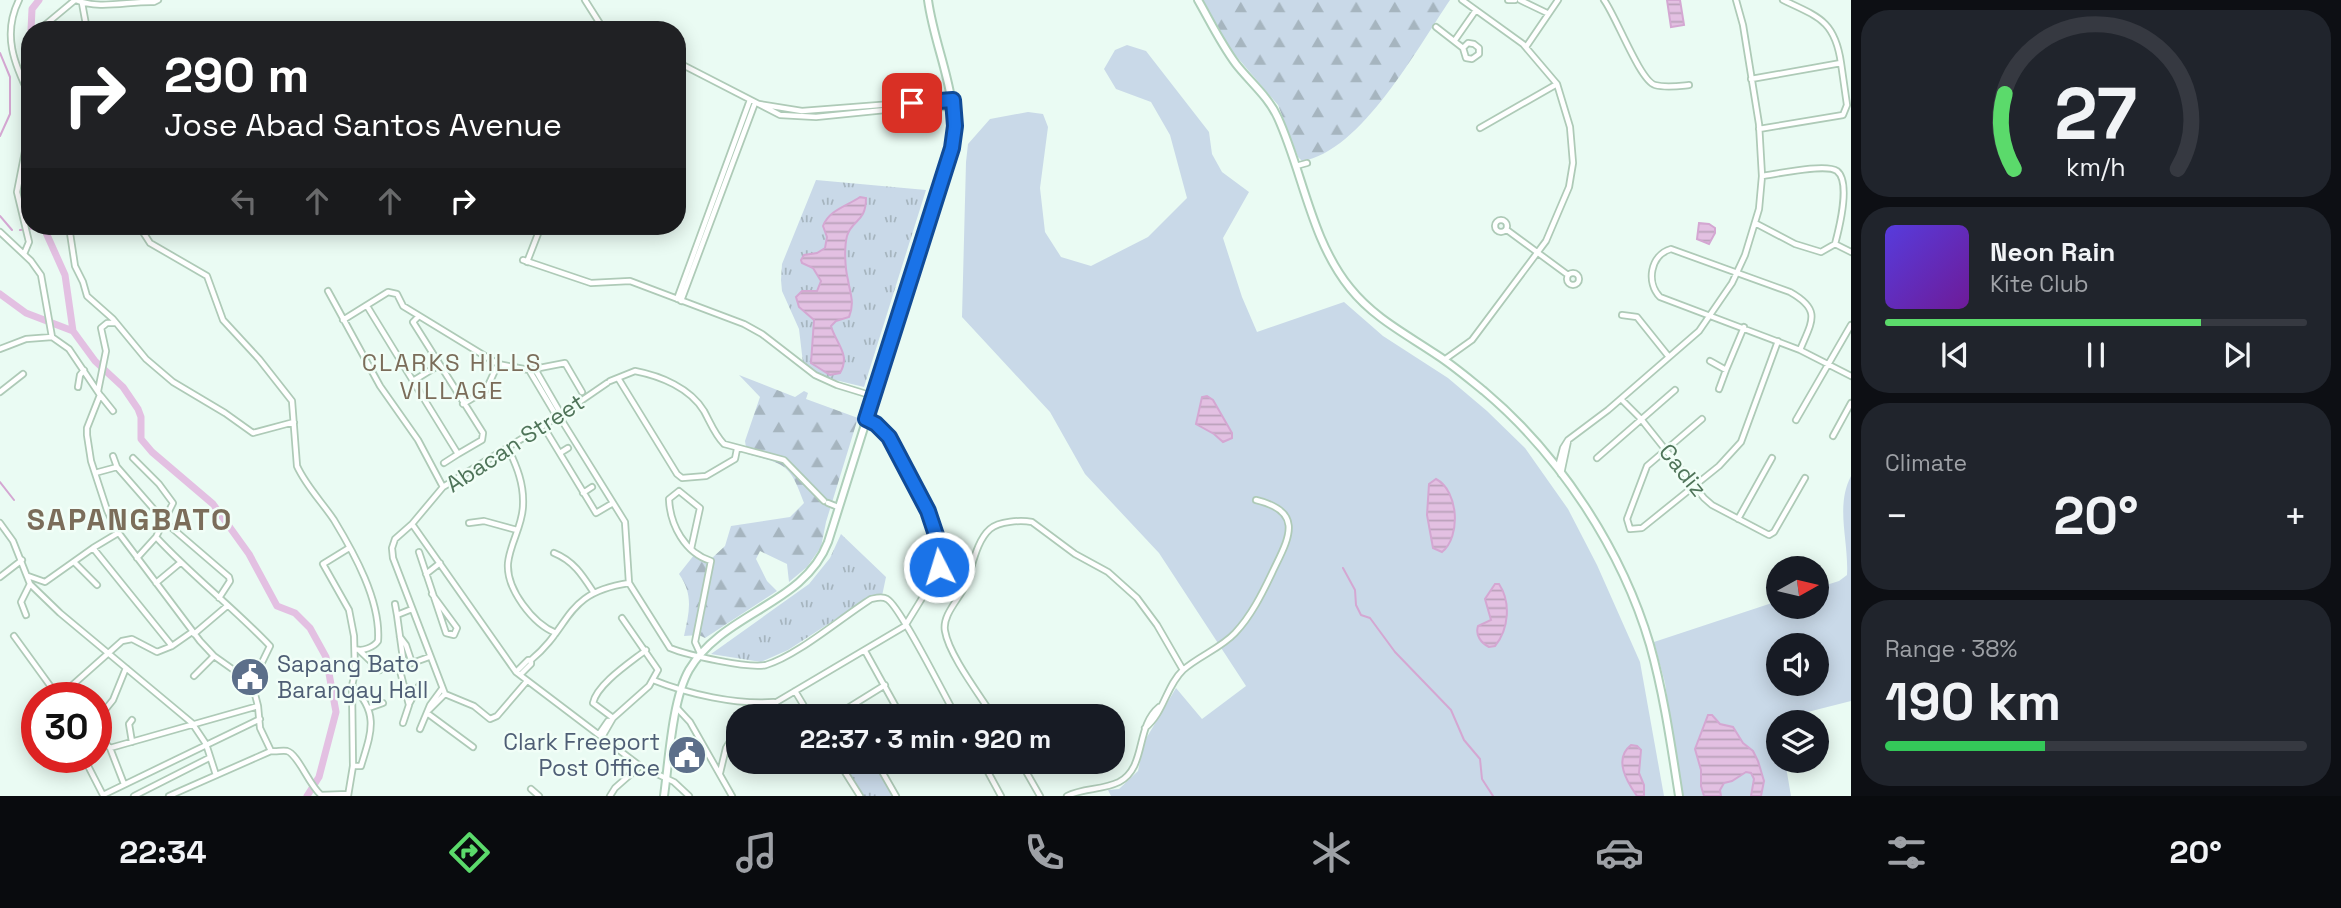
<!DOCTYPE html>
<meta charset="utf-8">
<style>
:root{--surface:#171b24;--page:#20242c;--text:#f1f3f6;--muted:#9ea1a6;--line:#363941;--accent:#5bda6b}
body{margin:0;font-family:"Space Grotesk",sans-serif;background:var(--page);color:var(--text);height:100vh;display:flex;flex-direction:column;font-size:26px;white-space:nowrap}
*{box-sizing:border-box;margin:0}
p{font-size:23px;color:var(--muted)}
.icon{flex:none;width:38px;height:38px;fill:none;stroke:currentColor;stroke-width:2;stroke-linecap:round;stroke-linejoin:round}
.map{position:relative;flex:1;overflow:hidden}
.panel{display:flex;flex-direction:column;gap:10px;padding:10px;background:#0d0f14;width:490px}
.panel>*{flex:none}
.guide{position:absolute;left:21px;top:21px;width:665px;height:214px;border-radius:28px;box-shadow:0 4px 18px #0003;background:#202124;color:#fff;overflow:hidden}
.needle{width:46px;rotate:82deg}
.buttons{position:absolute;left:1766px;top:556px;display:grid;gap:14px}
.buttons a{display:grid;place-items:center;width:63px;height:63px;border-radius:50%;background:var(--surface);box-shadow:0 4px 18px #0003;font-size:35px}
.speed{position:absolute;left:21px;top:682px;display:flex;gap:14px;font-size:35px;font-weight:700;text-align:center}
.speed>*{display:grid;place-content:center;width:91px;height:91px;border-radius:50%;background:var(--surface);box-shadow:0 4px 18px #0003;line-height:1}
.speed .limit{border:10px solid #d22;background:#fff;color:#111}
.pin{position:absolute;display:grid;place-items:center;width:60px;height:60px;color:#fff;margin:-30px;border-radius:14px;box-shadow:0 4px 10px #0006}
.me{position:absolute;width:77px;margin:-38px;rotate:355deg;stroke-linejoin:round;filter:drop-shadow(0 0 5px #0008)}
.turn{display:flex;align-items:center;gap:24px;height:147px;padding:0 28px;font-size:32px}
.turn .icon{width:91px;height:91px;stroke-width:2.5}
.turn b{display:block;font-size:49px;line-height:60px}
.lanes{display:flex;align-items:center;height:66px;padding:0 28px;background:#0003;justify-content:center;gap:35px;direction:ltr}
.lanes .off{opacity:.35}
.big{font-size:52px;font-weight:700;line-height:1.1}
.panel .tile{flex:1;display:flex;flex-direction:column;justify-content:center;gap:10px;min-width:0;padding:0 24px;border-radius:28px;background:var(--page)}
.panel .dial{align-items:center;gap:0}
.dial svg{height:182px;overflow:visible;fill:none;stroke:var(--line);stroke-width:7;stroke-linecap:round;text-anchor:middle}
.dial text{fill:var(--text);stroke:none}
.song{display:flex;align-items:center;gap:21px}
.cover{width:84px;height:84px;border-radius:10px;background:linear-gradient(135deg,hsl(250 70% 55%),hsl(280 70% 35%))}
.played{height:7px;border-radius:4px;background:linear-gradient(90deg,var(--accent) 75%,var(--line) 75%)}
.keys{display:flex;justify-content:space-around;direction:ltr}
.heat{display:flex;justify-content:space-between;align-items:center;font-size:38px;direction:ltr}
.charge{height:10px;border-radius:5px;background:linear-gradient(90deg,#34c759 38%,var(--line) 0)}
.trip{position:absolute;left:726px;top:704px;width:399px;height:70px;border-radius:28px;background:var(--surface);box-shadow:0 4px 18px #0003;font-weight:700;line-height:70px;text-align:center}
.tabs{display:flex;height:112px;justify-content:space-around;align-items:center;background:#090b0e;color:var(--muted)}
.tabs .icon{width:49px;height:49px}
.tabs .on{color:var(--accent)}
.tabs b{font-size:32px;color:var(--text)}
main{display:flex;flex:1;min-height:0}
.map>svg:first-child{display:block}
.grass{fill:#c9d9e8;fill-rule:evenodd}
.forest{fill:url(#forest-firs)}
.park{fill:url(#park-tufts)}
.water{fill:url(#water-rules);stroke:#d4a7d2;stroke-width:2}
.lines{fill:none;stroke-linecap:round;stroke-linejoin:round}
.stream{stroke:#d4a7d2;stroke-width:2}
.river{stroke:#e3c0e2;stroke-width:7}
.street-casing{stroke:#aecab7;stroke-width:8}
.secondary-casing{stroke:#aecfba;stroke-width:10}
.street{stroke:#fff;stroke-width:4.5}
.secondary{stroke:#fff;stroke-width:6}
.route-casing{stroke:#114b97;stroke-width:18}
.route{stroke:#1a73e8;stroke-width:12}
.labels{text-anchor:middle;stroke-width:5;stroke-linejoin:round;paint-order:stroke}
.street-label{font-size:23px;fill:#4f7459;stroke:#f1fef7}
.service-label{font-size:23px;fill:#4e5e75;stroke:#f1fef7;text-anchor:start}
.neighbourhood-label{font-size:24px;letter-spacing:2px;fill:#7b6d5a;stroke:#f1fef7}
.district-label{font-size:30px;font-weight:bold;letter-spacing:2px;fill:#7b6d5a;stroke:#f1fef7}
</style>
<main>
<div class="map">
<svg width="1851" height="796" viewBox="0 0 1851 796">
<defs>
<pattern id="forest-firs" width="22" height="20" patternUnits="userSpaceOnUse" patternTransform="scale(1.75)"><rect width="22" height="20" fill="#c9d9e8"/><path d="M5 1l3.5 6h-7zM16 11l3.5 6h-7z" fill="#a6b5bf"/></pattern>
<pattern id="park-tufts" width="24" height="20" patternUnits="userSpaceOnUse" patternTransform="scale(1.75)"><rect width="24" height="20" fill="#c9d9e8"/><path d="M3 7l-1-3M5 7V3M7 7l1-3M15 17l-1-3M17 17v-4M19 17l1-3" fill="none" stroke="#a6b5bf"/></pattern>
<pattern id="water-rules" width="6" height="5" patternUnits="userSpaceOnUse" patternTransform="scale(1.75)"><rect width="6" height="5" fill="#e3c0e2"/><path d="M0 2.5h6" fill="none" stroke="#baa1ba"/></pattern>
</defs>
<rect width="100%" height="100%" fill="#eafbf3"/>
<path class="grass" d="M1127,45L1146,51L1209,132L1212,154L1222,172L1249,192L1223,238L1242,297L1257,332L1344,302L1383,336L1448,378L1487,411L1525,448L1568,509L1597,565L1640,662L1664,796H1111L1108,790L1119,789L1138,771L1144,742L1176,688L1202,719L1246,686L1159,553L1085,474L1050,412L962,317L966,162L968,144L990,119L1028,112L1043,114L1048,127L1040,188L1045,232L1061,257L1091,266L1148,237L1187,198L1170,135L1151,102L1116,89L1104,69L1115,50Z
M1851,476V701L1784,718L1778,723V761H1785L1791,796H1681L1665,683L1654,642L1778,601V607H1816L1817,588L1839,581L1847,575C1849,541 1835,507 1851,476ZM1778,646H1816V684H1778Z"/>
<path class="forest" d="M1203,0H1450C1418,47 1361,152 1302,161L1298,157L1278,105L1231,50Z
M739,375L795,397L804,391L808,393L806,399L858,418L826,522L821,547L807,567L789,582L787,564L760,551L756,559L767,581L777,591L705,638L699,635L684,636C689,613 694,595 679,574L698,550L711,559L725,546L731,526L790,517L804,503C790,464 786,464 747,454L745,441L760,397Z"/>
<path class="park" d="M816,180L926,190L864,387L823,377L803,363L799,329L782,291L781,280L782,264Z
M841,534L886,577L882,596L870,597L788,650L761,662L711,654L809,584L830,558Z
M842,761H874L894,796H862Z"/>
<path class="water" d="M1667,0H1680L1684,25L1671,27Z
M860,197L866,198C866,223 852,219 847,236C844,248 845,268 848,280C850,293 855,303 849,317L836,321L831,326C836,344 851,354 840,373L830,375L811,363L814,320L799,307L796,297L802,291H817L821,281L813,268L802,263L801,260L804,255L817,253L825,248L827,237L823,226C829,210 847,206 860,197Z
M1699,223L1709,224L1715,228V233L1709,244L1697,239Z
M1207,396L1213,400L1232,433V438L1223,442L1214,434L1196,424L1202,397Z
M1436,479C1459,491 1461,537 1442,552L1433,548L1427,515L1429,484Z
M1495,584H1499C1511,602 1509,629 1495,646L1489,647C1481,643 1475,635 1478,626L1491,620L1485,599Z
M1708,715H1712L1720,724L1733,727L1743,743L1753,751L1758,761L1764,781L1761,796H1751L1754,779L1751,773L1746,772L1732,781L1724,783L1720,790L1721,796H1704L1701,786V770L1695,749Z
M1631,745L1637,746L1641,750L1639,773L1644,785V796H1637C1627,782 1613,759 1631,745Z"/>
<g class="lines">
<path class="stream" d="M0,53L10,77V114L0,136
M0,216L12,230
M20,230L43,227
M0,482L14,500
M1343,568L1355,590L1356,605L1361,615L1370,618L1395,652L1451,710L1464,740L1480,759L1482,779L1493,796"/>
<path class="river" d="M31,30L32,9L39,0
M43,226L65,275L73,331L95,361L123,387L138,409L141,417V439L152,452L213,504L249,554L277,606L295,613L310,628L326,657L336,712L319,777L307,796
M0,294L26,313L73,331"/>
<g class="street-casing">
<path id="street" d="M19,0C2,34 14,64 30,96
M76,0C99,10 129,1 154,2L158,0
M585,0L604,30
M1508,0H1515
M1520,0L1547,13
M1604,0C1616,16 1640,81 1655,85C1666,88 1679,86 1689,85
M1783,0C1819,17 1835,21 1841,63
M82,3L87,30
M1436,27L1463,48L1466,58L1472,59L1479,54V48L1474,44L1468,43L1463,48
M39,30L75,0
M1455,40L1476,10
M1526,47L1558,0
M677,62L780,115L816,117L905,108
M1751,79L1841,63L1847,105L1843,115L1759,129
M912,103L952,100
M759,104L802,111L905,103
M913,108L954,107
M1480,128L1557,84
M1296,166L1307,163
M1495 226a6 6 0 1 1 12 0a6 6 0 1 1-12 0Z
M1755,223L1795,244L1821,252L1835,244C1839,229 1851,182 1837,171C1826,163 1777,174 1762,176
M67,226L70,233L75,266L83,282L87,296L113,319L146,359L173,382L225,413L253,433L294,422
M139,226L150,243L207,276L223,320L259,359L292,401L297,466C306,486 322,502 334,520C354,553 381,601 378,641C374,647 362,652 355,649
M1507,230L1568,275
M0,232L31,261L41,275L52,337L69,349L100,395L87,428V435L91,461L107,510L115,528L200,641L214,656L252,683
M1835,244L1851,252
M24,254L29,242L17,192L30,126
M523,260L591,283L630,281L744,324L762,334L815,375L837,385L873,396
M527,262L541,226
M1567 279a6 6 0 1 1 12 0a6 6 0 1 1-12 0Z
M328,291L380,386L418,440L443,487
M677,299L750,100
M681,301L755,103
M367,306L413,381
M1622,315L1637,317L1669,357
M419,316L413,322L483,433L482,440L458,454L413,381L439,365
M343,320L388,292L397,294L403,306L498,364L529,370L565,363L582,392
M0,349L26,339L52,337
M1800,350C1812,321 1822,310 1790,292L1671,249C1650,255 1646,283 1660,297L1800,350L1851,376
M1444,360L1472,340L1546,241L1569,187L1573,163L1570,127L1557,84L1523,44L1462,0
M1710,361L1726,370L1744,327
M535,369L561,414
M529,370L557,417
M618,378L677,474L682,478L706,476L735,459L737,449
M610,381L635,371C661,376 690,388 704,411C710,422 715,435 724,444L784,460L824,501
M78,387L80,375L84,370
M1719,389L1726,370
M98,391L106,351L101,328L107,323H115
M0,392L23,374
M101,396L113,411
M1621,399L1641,419L1704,498L1712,505L1769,535L1774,532L1805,478
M463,404L486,390L498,364
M559,416L625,522L629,583L670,648C687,655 749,669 766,665C797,656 842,617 871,599C876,598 882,596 887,599C900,606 945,697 956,716
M1702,419L1647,466L1627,519L1630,529L1642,528L1719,466L1741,442L1778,341
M1796,420L1851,325
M548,434L596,513L613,503
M1833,436L1851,403
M508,448C517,467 524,484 523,505C523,525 510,543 508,563C506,589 533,624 556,633
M560,453L568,448
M113,456L117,467
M133,458L159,484L173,503L156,537L137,558
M1597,458L1675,390
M444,463L458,454
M1558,467L1563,448L1568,440L1608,410L1699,331L1732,283L1745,255L1759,209L1762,176L1759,124L1743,25L1736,0
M95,473L117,467L165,522L229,577L230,581L219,598
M1561,474L1568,441
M583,493L592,487
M828,503L838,507
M1738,519L1772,458
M0,523L13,541L30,584L60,613L192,723L206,744L216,775
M469,523L484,521L517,530
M412,524L516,672L640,766L674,782L689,796
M156,537C192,576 234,608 270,646L252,683
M93,548L172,646
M691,549L700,508L679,491L669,499C670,525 685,553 711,561L695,642L700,653
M419,552L446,633L454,635L457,628L432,594
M554,553C574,561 583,576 594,593
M74,562L97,585
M426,574L440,563
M28,576L45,582L93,548L118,533
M0,577L22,560
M156,583L180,563
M395,604L397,615
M26,615L21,602L30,584
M622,618L658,670L649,686L613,718L593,703C597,684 631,662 646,650
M194,634L227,606
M14,636L59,698
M400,637L406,645L412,663
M359,650L380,670
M865,651L901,716
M404,666L397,615L412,609
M516,672L528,660H531
M520,675L531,664V660C573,625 563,593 629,583
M194,676L214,656
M653,680C688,694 736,705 774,702
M527,681L497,716L490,719L474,706L445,694L393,558L392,548L395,539L412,524L443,487L559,416L607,383
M252,683L258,706L260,728L271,751C276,752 282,750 287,751C298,754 309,785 321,795L348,794
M352,686C380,713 371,733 361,766H353
M795,691L810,716
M59,697L122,641L132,639L157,652L172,646L192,632
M409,704L419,686
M369,708L383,703
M677,708L690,722L732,796
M429,710L445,694
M427,713L473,747
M753,716L905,626L935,577L940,551L928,511L889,437L876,424L867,419
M835,716L885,685
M993,716C979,694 949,655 945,631C942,616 958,600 964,588C972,571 975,542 990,529C999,521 1021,520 1032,522L1075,554L1108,572L1137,598L1157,625L1183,670
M132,720L129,724L132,742
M96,721L113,700L126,668
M403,723L409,705L400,671L404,666L429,657
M1145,728C1164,713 1166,686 1183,670C1199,656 1221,648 1235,633C1251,616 1262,594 1272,573C1287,541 1307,512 1256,500
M420,729L430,705L441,690
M96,733L110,748L258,706
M599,734L608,721H611
M602,737L613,718
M110,748L124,784
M838,761L860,796
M876,761L896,796
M982,761L1001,796
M1020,761L1040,796
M86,762L103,795
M720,773L726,748L738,728
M531,789L539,796
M103,795L260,719
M134,796L209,758
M169,796L271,751
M348,796L353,766L352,686L355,672L354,636L349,610L323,564L349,548
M610,796L615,788L640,766
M1067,796C1083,788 1103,790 1119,782C1147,767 1135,727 1159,707"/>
</g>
<g class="secondary-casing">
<path id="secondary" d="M1198,0C1210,21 1221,44 1236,64C1250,82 1268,96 1278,118C1303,173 1311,240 1350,288C1374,318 1406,334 1437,355C1454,366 1469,379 1484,391C1560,455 1622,550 1650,645C1664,695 1671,745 1679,796
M664,796C669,761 672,700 689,670C723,612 804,605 828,542L952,148C960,95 935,51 928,0"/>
</g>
<use href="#street" class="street"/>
<use href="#secondary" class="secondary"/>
</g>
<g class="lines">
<g class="route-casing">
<path id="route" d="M912,103L953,100L955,126L952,148L866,419L876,424L889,437L928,511L938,541L939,567"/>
</g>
<use href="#route" class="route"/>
</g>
<defs>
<g id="civic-disc" transform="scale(2.0125)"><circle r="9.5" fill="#5c6f8a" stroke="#f1fef7"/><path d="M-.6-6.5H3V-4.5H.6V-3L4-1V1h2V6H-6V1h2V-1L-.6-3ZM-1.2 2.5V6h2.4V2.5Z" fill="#fff"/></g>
</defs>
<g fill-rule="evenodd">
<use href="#civic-disc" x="250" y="677"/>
<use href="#civic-disc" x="687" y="755"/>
</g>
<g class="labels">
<g class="street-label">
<text transform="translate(515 443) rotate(-33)" y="8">Abacan Street</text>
<text transform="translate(1683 470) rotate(51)" y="8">Cadiz</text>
</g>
<g class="service-label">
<text x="277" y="672">Sapang Bato<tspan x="277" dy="26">Barangay Hall</tspan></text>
<text x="660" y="750" text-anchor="end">Clark Freeport<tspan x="660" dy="26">Post Office</tspan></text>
</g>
<g class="neighbourhood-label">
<text x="452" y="371">CLARKS HILLS<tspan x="452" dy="28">VILLAGE</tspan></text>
</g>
<g class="district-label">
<text x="130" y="530">SAPANGBATO</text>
</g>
</g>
</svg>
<div class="buttons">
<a><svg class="needle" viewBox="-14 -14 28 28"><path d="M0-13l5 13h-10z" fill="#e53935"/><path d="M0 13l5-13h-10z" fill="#9ea1a6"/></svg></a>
<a><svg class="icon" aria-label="sound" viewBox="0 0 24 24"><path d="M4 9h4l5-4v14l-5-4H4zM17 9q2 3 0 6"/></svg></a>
<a><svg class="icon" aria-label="layers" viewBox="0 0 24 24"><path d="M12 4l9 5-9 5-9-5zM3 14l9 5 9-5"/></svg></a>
</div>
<div class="speed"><div class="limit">30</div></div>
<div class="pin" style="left:912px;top:103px;background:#d93025"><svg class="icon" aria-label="arrive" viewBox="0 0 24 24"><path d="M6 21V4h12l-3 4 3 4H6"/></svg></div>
<svg class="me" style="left:939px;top:567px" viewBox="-20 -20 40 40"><circle r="17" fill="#1a73e8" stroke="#fff" stroke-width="3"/><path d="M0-11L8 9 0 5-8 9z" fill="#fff"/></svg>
<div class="trip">22:37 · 3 min · 920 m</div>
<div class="guide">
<div class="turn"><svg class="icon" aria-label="right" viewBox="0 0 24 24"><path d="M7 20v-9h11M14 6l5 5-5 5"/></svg><div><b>290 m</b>Jose Abad Santos Avenue</div></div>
<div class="lanes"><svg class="icon off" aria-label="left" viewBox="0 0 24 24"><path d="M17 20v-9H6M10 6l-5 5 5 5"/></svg><svg class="icon off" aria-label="ahead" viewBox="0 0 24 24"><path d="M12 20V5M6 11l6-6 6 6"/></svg><svg class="icon off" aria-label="ahead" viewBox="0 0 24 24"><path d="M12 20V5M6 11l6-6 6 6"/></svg><svg class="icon" aria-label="right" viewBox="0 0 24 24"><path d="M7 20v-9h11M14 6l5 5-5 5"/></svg></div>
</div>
</div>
<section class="panel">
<div class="tile dial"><svg viewBox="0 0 100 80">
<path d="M14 69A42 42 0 1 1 86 69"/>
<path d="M14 69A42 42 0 0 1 10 36" stroke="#5bda6b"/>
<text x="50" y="56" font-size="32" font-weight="700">27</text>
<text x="50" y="72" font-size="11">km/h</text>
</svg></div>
<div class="tile">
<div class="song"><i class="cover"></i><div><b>Neon Rain</b><p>Kite Club</p></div></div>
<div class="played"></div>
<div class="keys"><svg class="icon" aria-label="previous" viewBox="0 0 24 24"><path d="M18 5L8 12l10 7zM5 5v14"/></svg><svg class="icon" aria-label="pause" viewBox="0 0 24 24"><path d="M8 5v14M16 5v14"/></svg><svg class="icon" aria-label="next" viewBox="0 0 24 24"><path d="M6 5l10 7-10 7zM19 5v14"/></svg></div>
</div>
<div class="tile"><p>Climate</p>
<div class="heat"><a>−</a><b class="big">20°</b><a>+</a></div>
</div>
<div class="tile"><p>Range · 38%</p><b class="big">190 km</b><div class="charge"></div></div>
</section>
</main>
<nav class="tabs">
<b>22:34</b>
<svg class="icon on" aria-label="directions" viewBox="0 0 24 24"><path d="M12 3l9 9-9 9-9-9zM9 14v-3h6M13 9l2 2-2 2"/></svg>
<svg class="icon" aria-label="music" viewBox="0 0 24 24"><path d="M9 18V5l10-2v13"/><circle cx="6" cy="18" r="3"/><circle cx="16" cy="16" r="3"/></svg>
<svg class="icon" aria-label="phone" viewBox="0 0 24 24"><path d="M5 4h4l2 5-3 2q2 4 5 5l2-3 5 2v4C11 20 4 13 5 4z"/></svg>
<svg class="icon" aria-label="climate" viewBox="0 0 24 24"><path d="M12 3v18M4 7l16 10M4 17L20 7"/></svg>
<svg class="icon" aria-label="car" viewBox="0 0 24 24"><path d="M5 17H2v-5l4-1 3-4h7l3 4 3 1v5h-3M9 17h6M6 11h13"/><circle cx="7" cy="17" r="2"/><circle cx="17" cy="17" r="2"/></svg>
<svg class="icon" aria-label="filters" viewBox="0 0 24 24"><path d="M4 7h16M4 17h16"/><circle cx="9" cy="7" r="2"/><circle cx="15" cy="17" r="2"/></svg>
<b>20°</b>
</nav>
